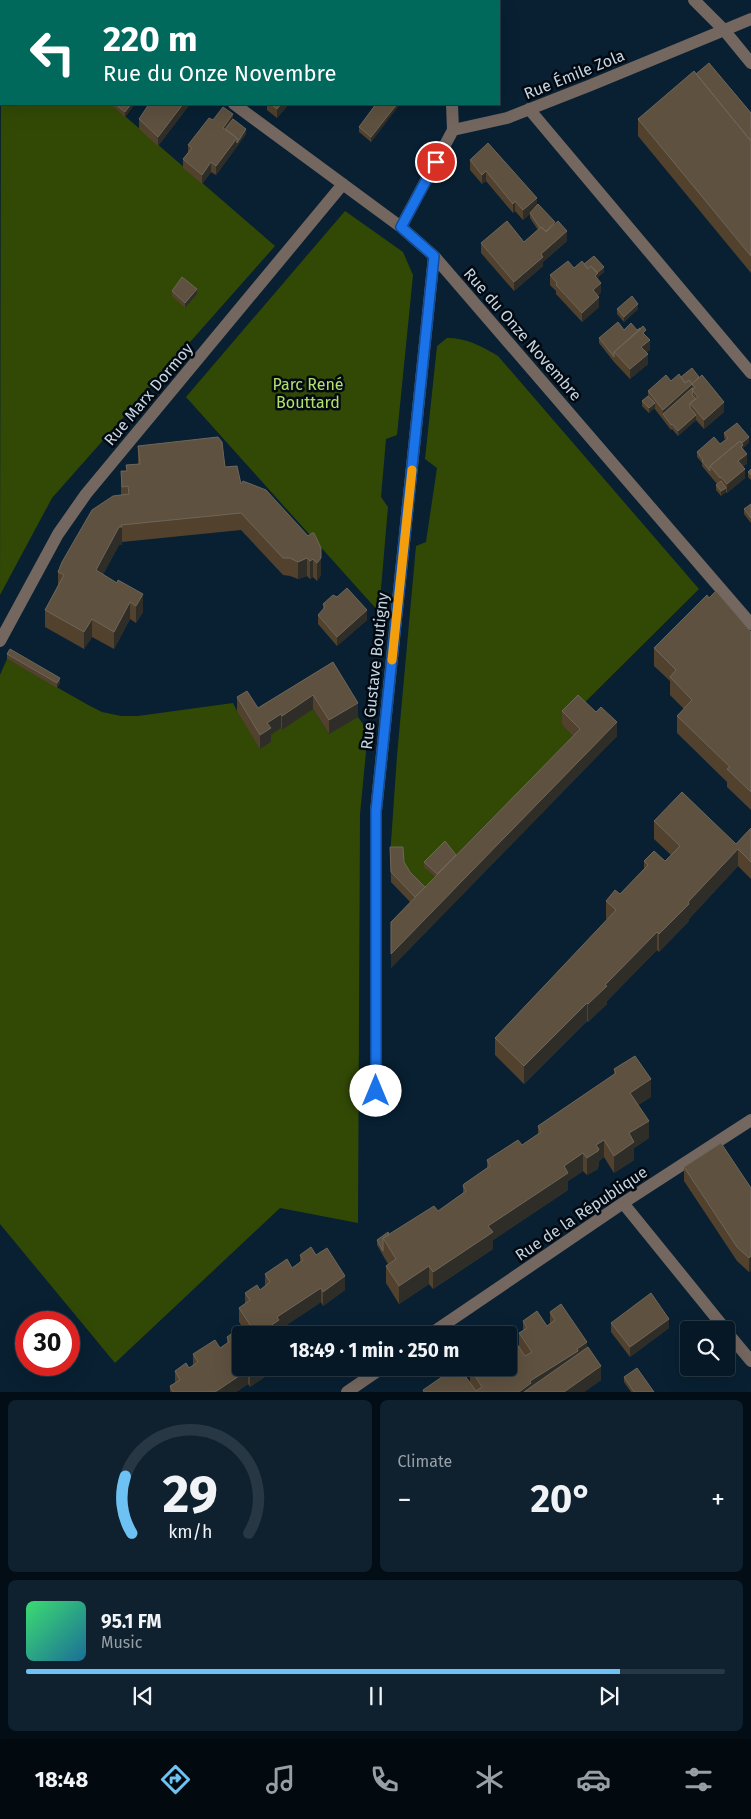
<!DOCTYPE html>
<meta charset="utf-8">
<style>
:root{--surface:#061826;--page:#0f212e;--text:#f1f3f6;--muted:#98a0a7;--line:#273743;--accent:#6dc2f3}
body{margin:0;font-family:"Fira Sans",sans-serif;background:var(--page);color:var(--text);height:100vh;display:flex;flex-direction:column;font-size:19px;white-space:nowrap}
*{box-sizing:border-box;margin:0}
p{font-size:16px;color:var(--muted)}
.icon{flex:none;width:28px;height:28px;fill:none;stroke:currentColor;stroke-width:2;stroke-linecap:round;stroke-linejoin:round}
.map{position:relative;height:1392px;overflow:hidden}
.panel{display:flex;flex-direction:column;gap:8px;padding:8px;background:#030d15;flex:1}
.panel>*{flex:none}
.guide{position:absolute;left:0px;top:0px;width:500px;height:105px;box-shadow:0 5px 20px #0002,0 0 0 1px var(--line);background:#00695c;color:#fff;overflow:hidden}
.controls{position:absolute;left:680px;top:1321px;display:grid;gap:10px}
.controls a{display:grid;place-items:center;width:55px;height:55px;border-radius:5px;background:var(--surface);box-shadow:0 5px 20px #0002,0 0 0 1px var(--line);font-size:25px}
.speed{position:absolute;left:15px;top:1311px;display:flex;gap:10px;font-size:25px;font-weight:700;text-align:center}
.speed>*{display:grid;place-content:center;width:65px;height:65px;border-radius:50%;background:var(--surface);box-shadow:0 5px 20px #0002,0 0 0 1px var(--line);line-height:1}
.speed .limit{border:8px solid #d22;background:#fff;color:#111}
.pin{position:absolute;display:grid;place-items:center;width:42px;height:42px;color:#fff;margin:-21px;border:2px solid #fff;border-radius:50%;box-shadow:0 1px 5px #0007}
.me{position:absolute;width:55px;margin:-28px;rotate:0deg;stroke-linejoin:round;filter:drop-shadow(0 0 4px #0008)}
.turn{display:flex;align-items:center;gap:18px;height:105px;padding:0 20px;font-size:22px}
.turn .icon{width:65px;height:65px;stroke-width:2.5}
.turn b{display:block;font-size:35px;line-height:42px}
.big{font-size:38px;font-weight:700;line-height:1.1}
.panel .widget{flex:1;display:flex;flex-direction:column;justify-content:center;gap:8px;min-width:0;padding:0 18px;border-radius:8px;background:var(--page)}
.panel .dial{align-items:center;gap:0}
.dial svg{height:130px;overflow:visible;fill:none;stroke:var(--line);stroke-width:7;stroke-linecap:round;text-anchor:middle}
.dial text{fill:var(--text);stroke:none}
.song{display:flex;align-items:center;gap:15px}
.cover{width:60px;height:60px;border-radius:8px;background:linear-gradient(135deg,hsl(140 70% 55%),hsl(200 70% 35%))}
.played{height:5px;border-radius:2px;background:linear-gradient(90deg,var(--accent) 85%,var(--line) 85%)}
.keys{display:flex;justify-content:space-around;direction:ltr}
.heat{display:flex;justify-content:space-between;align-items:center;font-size:28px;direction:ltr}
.panel .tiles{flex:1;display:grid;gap:8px;grid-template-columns:1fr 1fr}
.widget:last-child{grid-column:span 2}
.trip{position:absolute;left:232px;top:1326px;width:285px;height:50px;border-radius:5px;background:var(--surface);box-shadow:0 5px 20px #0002,0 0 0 1px var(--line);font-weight:700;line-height:50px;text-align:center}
.tab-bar{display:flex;height:80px;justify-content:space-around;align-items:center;background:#020a0f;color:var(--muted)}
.tab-bar .icon{width:35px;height:35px}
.tab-bar .selected{color:var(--accent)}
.tab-bar b{font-size:22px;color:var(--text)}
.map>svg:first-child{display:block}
.green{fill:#324906}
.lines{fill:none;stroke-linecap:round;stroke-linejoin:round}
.minor{stroke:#746760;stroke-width:12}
.wall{fill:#52412d}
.shaded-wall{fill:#2f2d27}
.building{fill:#5e5140;stroke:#6e6659}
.route-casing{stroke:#114b97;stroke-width:12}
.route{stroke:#1a73e8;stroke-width:9}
.slow{stroke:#f59e0b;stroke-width:9}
.labels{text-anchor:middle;stroke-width:5;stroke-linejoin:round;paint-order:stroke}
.street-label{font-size:16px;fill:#c6d5e1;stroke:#020911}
.park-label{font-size:16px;fill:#b2e16b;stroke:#020911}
</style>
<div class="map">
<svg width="751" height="1392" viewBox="0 0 751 1392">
<rect width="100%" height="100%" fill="#082032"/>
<path class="green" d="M1,57V104H111L275,246L52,498L0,595Z
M345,211L403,252L413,275L397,435L386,439L381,497L388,507L379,612L186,397Z
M447,338C467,338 481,346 498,356L699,589L562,725L580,742L460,864L425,867L442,883L427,898L390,857L397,756L416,546L426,542L437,468L425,459L437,346Z
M7,659L90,706L102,712L121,716H138L233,703L237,711L267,737L281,728L282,729L313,709L329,734L358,717L368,731L360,814L358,1223L280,1208L115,1363L0,1224V675Z"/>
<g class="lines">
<path class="minor" d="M94,0L96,1
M451,0V1
M694,0L724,30L751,63
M234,104L401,227L434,256L751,624
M452,104L453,130
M529,109L751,373
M401,227L453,130L507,118L591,85L751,19
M0,641L58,534L86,494L343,184
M376,1091V811L434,256
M623,1203L726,1330
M726,1331L751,1361
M429,1335L623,1203L751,1120
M347,1392L382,1368"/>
</g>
<path class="wall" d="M220,0H270V1H221Z
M696,74L751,113V273L638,136V119Z
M110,104H135L125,117Z
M190,104L158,146L139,129V119Z
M267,104H289L277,118L267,110Z
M376,104H400L371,142L359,132V127Z
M233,119L246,134L216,175L211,172L202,184L183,168V159L188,153V145L213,120Z
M470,160L537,205L555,224L567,241L543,262V266L514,291L481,253V243L524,242L538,230L530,218V214L523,220L515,211L513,213L486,181L482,184L470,170Z
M584,264L604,272L598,277L601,292L598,295L599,307L582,322L556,294V291L550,285V275L574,268Z
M172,291L197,294L185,308L172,296Z
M617,309H638L624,322L617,314Z
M624,330H637L646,337L650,350L646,352L648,364L630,379L614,362L599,343V338Z
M692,368L724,412L704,429L696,420L678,436L672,429L671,430L654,408L649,413L642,406V401L648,396V391L681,377Z
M724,433L749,442L743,448L747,464L743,466L745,478L727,493L726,492L721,496L716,490V485L717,484L702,466V463L697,457V452L720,444L726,440L724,438Z
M138,446L225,467L241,484L308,536L321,575L317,581L313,577L310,579L307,576L298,579L290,576L283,575L241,530L122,542V545H119L103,574L143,612L136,623L130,619L114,649L92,637L84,649L45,627V610L58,585V572L121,495V471H126L138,464Z
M751,469V480L748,477V472Z
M751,504V523L744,514V509Z
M709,598L751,632V810L727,787V782L677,733V716L684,709L670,695V681L654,666V648Z
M323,604L367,620L337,646L318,624V615L323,610Z
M7,654L60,683L57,688L7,659Z
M333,662L358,717L329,734L313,709L282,730L281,728L271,734V742L260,749L237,711V697L258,708Z
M562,711L617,736L391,968V922L410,902L391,882L390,847L404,862L410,872L425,887L435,877L424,867V862L456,855L573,736L562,725Z
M654,821L736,844L751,828V879L738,866L689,919V921L659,952L657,950L607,1001V1004L588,1022L587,1021L524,1084L495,1055V1038L607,920L606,918V901L620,894L644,869V861H665L671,855L654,839Z
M614,1069L651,1097L638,1105L649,1138L634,1148V1160L614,1173L604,1157L599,1161L598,1169L587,1175L583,1171L568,1181V1190L493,1240V1249L433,1289L429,1284L399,1304L386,1283V1266L388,1264L377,1245V1240L438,1211L463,1194V1186L487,1168V1160L522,1145L538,1135V1126L614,1075Z
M684,1167L751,1188V1270L749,1272L737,1261L684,1181Z
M300,1255H316L345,1290L323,1306L321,1302L279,1330V1334L248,1335L239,1322V1308L245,1304V1293L260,1290L265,1286V1274L292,1268L300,1262Z
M550,1312L587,1348L601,1380L584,1392H423V1390L456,1377L470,1382V1368H509L519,1347V1333L523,1331V1321L547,1326L550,1323Z
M611,1323L669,1328L630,1357L611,1332Z
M241,1335L272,1368V1372L250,1387L248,1384L236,1392H170V1386L175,1383V1371L189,1368L193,1365V1354L220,1348L227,1343V1337Z
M624,1377L654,1392H631L624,1382Z"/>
<path class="shaded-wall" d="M264,0H270V1H264Z
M131,104H135L125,117V112Z
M183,104H190L158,146V137Z
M281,104H289L277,118V109Z
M397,104H400L371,142V137Z
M233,114V124L223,132V128Z
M246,129V134L216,175V166L237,138Z
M211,162V172L202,184V175Z
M486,171V181L482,184V175Z
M537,198V208L523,220V210Z
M515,201V211L513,213V204Z
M567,231V241L543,262V266L514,291V282L541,254Z
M604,267V272L598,277V283L595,274Z
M601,283V292L593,299V290Z
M197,289V294L185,308V303Z
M599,297V307L582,322V313Z
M638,304V309L624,322V317Z
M650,340V350L641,356V347Z
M648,354V364L630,379V369Z
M692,384V393L663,414V410Z
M724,402V412L704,429V420Z
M655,403V408L649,413V408Z
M696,415V420L678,436V431Z
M749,437V442L743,448V454L713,469Z
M747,454V464L738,470V461Z
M745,469V478L727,493V484Z
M726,488V492L721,496V491Z
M119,527H122V545H119L96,588V570Z
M321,548V575L317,581V563Z
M307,558V576L298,579V562Z
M313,559V577L310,579V561Z
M143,594V612L136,623V606Z
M130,602V619L114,649V632Z
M367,610V620L337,646V637Z
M92,619V637L84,649V632Z
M60,678V683L57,688V683Z
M313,695V709L282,730V716Z
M358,703V717L329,734V720Z
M281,714V728L271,734V742L260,749V735L267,723Z
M617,722V736L391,968V954Z
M738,849V866L689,919V921L659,952V934Z
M657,932V950L607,1001V1004L588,1022V1004L605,985Z
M587,1003V1021L524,1084V1066Z
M651,1079V1097L630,1110V1093Z
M649,1121V1138L634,1148V1160L614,1173V1156L629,1133Z
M604,1140V1157L599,1161L598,1169L587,1175V1158L596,1145Z
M583,1153V1171L568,1181V1190L493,1240V1249L433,1289V1272L488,1226L564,1166Z
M751,1256V1270L749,1272V1258Z
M429,1266V1284L399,1304V1286Z
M345,1276V1290L323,1306V1292Z
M321,1288V1302L279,1330V1334L278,1335H257L277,1317Z
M669,1319V1328L630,1357V1347Z
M587,1342V1360L541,1392H519L530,1381Z
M601,1366V1380L584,1392H564Z
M258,1368H272V1372L250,1387V1373Z
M248,1370V1384L236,1392H215Z"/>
<path class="building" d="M201,0H210L209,1H203Z
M232,0H253L252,1H233Z
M285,0H316L318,1H284Z
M709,63L751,113V141L696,74Z
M694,71L751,141V256L638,119Z
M115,104H131L125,112Z
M149,104H183L158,137L139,119Z
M271,104H281L277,109Z
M376,104L379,105V104H397L371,137L359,127Z
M223,107L233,114L223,128L237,138L216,166L211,162L202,175L183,159L192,148L188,145L209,118L213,120Z
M233,119L246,129L237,143V138L225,129Z
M488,143L537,198L523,210L515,201L513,204L486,171L482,175L470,160Z
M538,204L555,222L546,231L541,227L540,228L530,213Z
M507,221L524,242L541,227L546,232L558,221L567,231L541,254L543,257L514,282L481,243Z
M594,256L604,267L597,273L591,266L588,269L584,264Z
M568,261L574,268L582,261L588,269L591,266L598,273L595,276L601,283L593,290L599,297L582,313L556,285L557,283L550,275Z
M182,277L197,289L185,303L172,291Z
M632,296L638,304L624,317L617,309Z
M618,322L624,330L631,323L637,330L640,328L641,329L614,352V357L599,338Z
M643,326L646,330L643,333L650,340L641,347L648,354L630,369L614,352Z
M692,368L699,377L692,384L689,380L685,383L681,377Z
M679,374L685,383L689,380L692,384L702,375L724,402L704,420L690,403L698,397L692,390L695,387L692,384L663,410L648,391L666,375L671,381Z
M692,388L693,389L692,395L696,399L690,403V408L696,415L678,431L672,424L671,425L663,414Z
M648,396L655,403L649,408L642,401Z
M737,423L749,437L742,443L740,441L710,466V471L702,461L703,460L697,452L714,437L720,444L728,438L724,433Z
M218,437L222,442L225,467L237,466L241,484L243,481L266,490L308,536L312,533H314L321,548V558L317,563L313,559L310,561L307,558L298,562L290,558H283L241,513L121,525L122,527H119L96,570L117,583L118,580L143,594L136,606L130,602L114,632L92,619L84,632L45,610L64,575L58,572L62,562L92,510L113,496L129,494L128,486L122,487L121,471H127L126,465L140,464L138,446Z
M740,441L743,445L741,447L747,454L738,461L745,469L727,484L721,477L720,478L710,466Z
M751,469V475L748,472Z
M721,481L726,488L721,491L716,485Z
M751,504V518L744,509Z
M347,588L367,610L337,637L318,615L325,607L323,604L333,595L337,597Z
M716,591L751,632V792L727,769L730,767L677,716L692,700L670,677L676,670L654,648L707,595L709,598Z
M10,649L60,678L57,683L7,654Z
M333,662L358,703L329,720L313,695L282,716L281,714L267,723L271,728L260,735L237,697L247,691L258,708Z
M578,695L596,712L601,707L617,722L391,954V922L580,729L562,711Z
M682,792L736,844L751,828V862L738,849L688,902L689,904L659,934L657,932L605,985L607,986L588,1004L587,1003L524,1066L495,1038L616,910L606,901L615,890L620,894L648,865L644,861L654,851L665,861L680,846L654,821Z
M445,841L456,855L437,874L424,862Z
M390,847H403L404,862L410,872L425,887L415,897L391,872Z
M635,1056L651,1079L630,1093L649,1121L629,1133L634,1142L614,1156L604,1140L596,1145L599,1149L598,1151L587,1158L583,1153L564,1166L568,1173L488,1226L493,1232L433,1272L429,1266L399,1286L386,1266L396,1259L383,1238L434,1206L438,1211L466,1191L463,1186L464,1184L490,1166L487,1160L518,1140L522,1145L541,1132L538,1126L616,1073L614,1069Z
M721,1143L751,1188V1256L749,1258L737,1247L684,1167Z
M388,1232L389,1235L383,1238V1251L377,1240Z
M311,1247L316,1255L327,1248L345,1276L323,1292L321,1288L277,1317L279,1320L257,1335H248L254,1331L239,1308L250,1300L245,1293L257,1285L260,1290L270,1282L265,1274L287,1259L292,1268L303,1260L300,1255Z
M651,1293L669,1319L630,1347L611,1323Z
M561,1304L587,1342L577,1349L578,1351L530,1381L531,1383L519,1392H424L423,1390L452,1370L456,1377L463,1373L476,1391L482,1387L470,1368H509V1341L513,1338L525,1356L532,1352L519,1333L527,1328L523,1321L537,1311L547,1326L555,1320L550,1312Z
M238,1329L242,1335L241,1368H258L250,1373L248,1370L215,1392H173L170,1386L180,1380L175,1371L186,1363L189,1368L198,1362L193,1354L215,1340L220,1348L229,1342L227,1337Z
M588,1347L601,1366L564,1392H524Z
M637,1368L654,1392H634L624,1377Z"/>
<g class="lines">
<g class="route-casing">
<path id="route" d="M376,1091V811L434,256L401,227L436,162"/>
</g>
<use href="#route" class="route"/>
<path class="slow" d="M392,660L412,470"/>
</g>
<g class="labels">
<g class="street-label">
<text transform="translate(574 74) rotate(-22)" y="6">Rue Émile Zola</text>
<text transform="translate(523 334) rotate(49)" y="6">Rue du Onze Novembre</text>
<text transform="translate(148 394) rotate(-50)" y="6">Rue Marx Dormoy</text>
<text transform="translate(374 671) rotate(-84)" y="6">Rue Gustave Boutigny</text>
<text transform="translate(581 1213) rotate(-34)" y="6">Rue de la République</text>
</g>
<g class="park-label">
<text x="308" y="390">Parc René<tspan x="308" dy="18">Bouttard</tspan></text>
</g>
</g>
</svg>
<div class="controls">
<a><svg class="icon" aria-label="search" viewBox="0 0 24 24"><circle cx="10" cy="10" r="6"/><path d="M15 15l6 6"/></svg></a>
</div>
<div class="speed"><div class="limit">30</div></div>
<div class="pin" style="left:436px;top:162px;background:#d93025"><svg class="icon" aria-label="arrive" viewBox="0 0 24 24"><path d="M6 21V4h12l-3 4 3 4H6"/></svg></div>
<svg class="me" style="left:376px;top:1091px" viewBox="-20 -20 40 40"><circle r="19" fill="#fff"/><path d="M0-13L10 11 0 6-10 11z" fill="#1a73e8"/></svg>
<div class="trip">18:49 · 1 min · 250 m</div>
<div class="guide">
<div class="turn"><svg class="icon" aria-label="left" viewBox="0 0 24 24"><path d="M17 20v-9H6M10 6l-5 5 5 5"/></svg><div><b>220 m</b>Rue du Onze Novembre</div></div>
</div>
</div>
<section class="panel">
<div class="tiles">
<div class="widget dial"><svg viewBox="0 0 100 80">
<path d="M14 69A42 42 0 1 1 86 69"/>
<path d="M14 69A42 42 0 0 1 10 34" stroke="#6dc2f3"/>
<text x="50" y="56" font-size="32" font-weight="700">29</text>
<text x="50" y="72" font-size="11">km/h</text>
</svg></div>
<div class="widget"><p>Climate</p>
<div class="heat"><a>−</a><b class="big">20°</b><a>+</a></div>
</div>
<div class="widget">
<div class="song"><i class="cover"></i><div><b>95.1 FM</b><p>Music</p></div></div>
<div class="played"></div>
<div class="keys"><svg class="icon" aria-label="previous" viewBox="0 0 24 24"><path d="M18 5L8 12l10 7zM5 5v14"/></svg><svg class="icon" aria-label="pause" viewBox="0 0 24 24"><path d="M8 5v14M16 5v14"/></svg><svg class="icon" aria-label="next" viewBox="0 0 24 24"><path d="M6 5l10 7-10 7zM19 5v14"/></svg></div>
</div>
</div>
</section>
<nav class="tab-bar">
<b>18:48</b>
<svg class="icon selected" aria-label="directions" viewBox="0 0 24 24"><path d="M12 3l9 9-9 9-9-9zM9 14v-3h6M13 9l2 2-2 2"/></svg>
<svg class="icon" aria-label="music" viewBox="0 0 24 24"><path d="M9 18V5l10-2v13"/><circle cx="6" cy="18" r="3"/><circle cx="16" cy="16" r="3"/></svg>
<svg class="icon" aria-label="phone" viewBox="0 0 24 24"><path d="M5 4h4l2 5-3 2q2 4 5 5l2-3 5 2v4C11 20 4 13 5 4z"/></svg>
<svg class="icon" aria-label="climate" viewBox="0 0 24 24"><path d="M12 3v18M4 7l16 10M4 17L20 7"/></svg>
<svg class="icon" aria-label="car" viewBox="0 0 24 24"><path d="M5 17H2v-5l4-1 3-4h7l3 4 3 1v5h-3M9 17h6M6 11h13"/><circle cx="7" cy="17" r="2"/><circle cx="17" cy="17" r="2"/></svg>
<svg class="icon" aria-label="filters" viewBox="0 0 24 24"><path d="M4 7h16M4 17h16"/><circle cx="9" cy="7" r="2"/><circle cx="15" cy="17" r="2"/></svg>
</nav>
